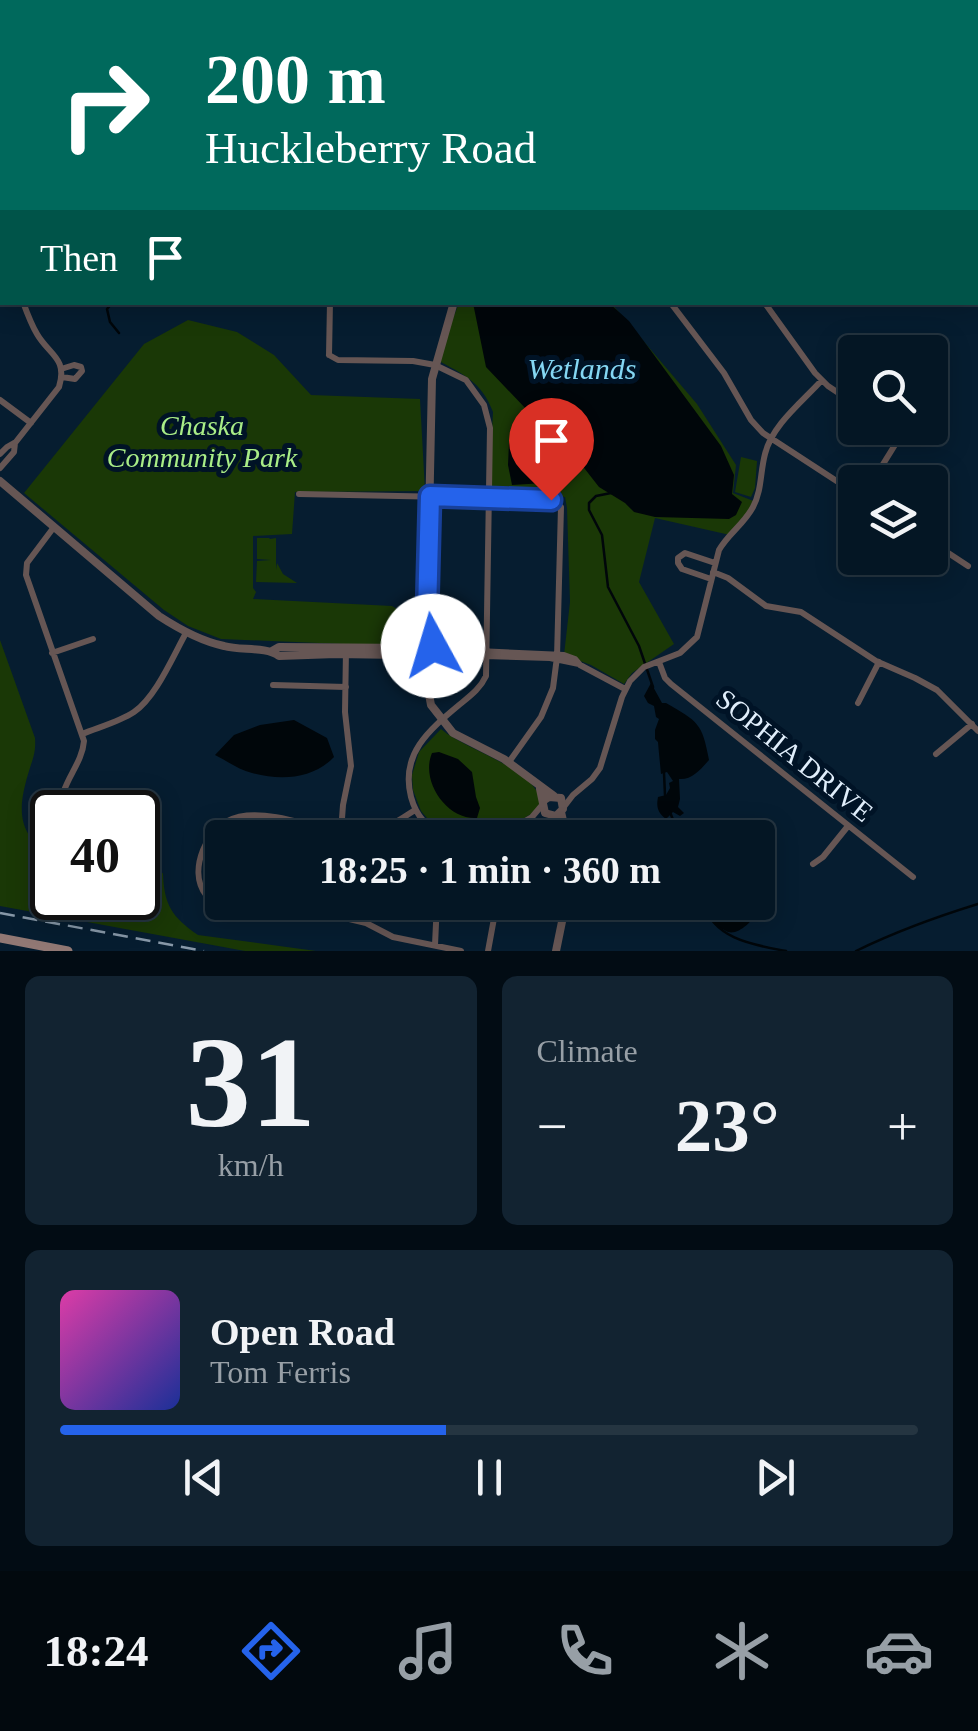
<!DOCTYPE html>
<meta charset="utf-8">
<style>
:root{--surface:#041624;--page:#122331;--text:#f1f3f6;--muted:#979fa6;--line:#253541;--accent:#2563eb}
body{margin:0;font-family:Georgia,serif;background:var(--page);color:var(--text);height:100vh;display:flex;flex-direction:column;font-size:38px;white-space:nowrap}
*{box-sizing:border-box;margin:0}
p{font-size:32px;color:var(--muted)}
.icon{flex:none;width:55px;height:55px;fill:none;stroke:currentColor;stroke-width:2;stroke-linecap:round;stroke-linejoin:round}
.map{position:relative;height:951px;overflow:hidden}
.panel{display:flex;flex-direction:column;gap:25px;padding:25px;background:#020c14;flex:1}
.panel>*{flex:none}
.hud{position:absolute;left:0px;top:0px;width:980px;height:305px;box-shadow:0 5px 25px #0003,0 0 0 2px var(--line);background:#00695c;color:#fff;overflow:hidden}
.controls{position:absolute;left:838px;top:335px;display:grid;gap:20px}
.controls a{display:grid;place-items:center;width:110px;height:110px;border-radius:10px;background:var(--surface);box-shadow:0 5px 25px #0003,0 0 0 2px var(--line);font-size:50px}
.speed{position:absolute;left:30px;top:790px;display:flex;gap:20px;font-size:50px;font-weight:700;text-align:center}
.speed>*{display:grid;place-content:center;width:130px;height:130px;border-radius:50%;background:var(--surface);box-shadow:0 5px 25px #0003,0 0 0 2px var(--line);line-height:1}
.speed .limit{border:5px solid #111;border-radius:15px;background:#fff;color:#111}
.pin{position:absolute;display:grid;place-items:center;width:85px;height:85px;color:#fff;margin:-102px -42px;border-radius:50% 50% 50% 0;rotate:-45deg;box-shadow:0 0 10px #0007}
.pin .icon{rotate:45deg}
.me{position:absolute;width:110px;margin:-55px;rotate:354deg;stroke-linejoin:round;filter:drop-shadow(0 0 8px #0008)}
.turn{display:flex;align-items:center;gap:35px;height:210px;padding:0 40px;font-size:45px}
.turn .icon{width:130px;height:130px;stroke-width:2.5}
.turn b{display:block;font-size:70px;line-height:85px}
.then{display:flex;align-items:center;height:95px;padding:0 40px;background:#0003;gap:20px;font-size:38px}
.big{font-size:75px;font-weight:700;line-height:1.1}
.panel .card{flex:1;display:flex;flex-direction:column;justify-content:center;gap:15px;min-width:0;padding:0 35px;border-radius:15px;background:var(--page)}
.panel .dial{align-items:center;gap:0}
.dial b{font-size:130px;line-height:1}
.song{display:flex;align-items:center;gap:30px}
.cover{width:120px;height:120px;border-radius:15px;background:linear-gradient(135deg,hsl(320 70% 55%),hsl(230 70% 35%))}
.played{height:10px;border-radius:5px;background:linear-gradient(90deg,var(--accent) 45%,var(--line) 45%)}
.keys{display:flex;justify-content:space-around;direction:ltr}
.heat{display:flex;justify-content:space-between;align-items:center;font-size:55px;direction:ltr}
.panel .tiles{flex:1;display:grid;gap:25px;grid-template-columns:1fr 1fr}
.card:last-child{grid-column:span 2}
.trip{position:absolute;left:205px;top:820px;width:570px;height:100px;border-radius:10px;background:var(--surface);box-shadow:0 5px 25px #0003,0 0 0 2px var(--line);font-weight:700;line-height:100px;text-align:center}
.tabs{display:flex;height:160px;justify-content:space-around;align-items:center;background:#02090e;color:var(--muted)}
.tabs .icon{width:70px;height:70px}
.tabs .selected{color:var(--accent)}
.tabs b{font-size:45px;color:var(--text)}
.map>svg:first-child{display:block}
.green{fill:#1a3806}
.water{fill:#00060a}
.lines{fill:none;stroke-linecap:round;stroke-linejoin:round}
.stream{stroke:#00060a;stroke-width:2.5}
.minor{stroke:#665654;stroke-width:6}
.tertiary{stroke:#665654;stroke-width:8}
.secondary{stroke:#917874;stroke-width:9}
.rail{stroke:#8798a8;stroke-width:2.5;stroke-dasharray:15 8;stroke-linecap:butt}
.route-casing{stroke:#184099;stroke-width:25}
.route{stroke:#2563eb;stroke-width:18}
.labels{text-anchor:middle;stroke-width:10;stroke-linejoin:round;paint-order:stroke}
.park-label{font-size:28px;font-style:italic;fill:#a9ed87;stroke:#001326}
.street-label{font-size:28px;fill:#e0eefb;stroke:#001326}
.water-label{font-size:30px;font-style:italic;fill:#84d7f3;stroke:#001326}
</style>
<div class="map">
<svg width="978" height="951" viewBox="0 0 978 951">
<rect width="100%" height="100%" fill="#061d30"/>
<path class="green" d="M459,303H611L697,404L736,465L733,493L756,502L730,535L655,518L639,582L674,644L632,673L624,684L591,665L564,655L570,602L567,508L565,497L489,493L493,412C482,382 463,374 437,360Z
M188,320L237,332L274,355L311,395L420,399L425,491L295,492L292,534L253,536V588L256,592L253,599L392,606L427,627L414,647L221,639L188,626L164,610L24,493L144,344Z
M741,457L757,461L755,488L751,497L735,492Z
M257,538H269L270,539L276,538V570L277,563L283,574L297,583L256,582L257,561L271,560L257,559Z
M0,640L35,738C36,752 33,758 29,771C17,810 17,834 52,857V898H102L120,903L128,898H138L143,877L163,873C164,905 172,917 198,935L316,951H245L0,906Z
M441,729C468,752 532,766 542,802L536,811L491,838L453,837L439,832L421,811L413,790L412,775L419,752Z"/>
<path class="water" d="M473,303H609L629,321L721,446L734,475L732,494L742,502L736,515L729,519L655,517L634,512L625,503L599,487L581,464L571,446L528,411L486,367Z
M509,443L552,460L561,482L512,485L508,465Z
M651,683L662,703H666C698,722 702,722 709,760C700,770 692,780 679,779L680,799L678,807L684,813L680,816L673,812L666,819C658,813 656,807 658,797L666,795L670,788L669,783L673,781L667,772L661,774C660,763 659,754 658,742L655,739V730L659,719L656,717L654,706L648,703L644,696Z
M294,720L327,738L334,757C313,779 281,781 252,773C239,770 227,761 215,755L234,735L260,725Z
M439,752L458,759L472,772L476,797L480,808L477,818C447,820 420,781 432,753Z
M758,896L763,901H769L770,905L765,912L757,913C752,921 739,935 728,932C723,930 720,927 715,925L713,922L719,915L711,903L758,902Z"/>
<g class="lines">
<path class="stream" d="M113,302L107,309L110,322L119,333
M611,493L596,496L589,503V510L602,535L608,587L639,646L653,687
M664,773L665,795
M670,812L680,838
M703,902C713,939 753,945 786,951
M856,951C895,932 936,917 978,904"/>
<path class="minor" d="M0,0L2,3
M121,0L123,2
M267,0V2
M363,0V2
M409,0L413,2
M579,0L582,2
M608,0L612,2
M238,2L244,0
M531,2L533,0
M622,2L624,0
M711,2L713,0
M0,114L2,116
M0,125L2,121
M0,256L2,254
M670,302L724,373L751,420L763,433L855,493
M764,302L815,373L828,386L855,404
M329,355L338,360L413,361L435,365L466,380L484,405L490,428L486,676C480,689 470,696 459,705C429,730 400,754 411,797C416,816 429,830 447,838
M329,355L330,302
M61,369L74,365L81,367L82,371L75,379L62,377
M0,400L31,423
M0,454L7,447L14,443
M0,468L14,452L15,443L59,387C68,358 49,355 37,334C31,324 27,313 23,302
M872,482L898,440L897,432L892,428
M299,494L551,499L561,507L557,657L553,688L541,717L509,762
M54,527L27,563L26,575L84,741C82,767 57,786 62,812
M930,541L968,566
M713,572L728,578L766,606L801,612L876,661L915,678L937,690L978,731
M711,579L682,569L678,563V558L685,553L715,563
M435,649L564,655L575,659L580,665L625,689
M52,653L93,639
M435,658L485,656L550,658L579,664
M659,662L665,678L671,684L913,877
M273,685L346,687
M858,703L879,662
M82,734C99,727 119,722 134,712C156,697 173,656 186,633
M936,754L972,724
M563,808L573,795L592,779L600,768L622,697L630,681L644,667L680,653L697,637L719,550C728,534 744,524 753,507C762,490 760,473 765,454C772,425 802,402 822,380
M341,832L343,805L351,766L345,712L346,650
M496,838L532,817L543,804
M813,864L823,857L848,826
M206,895C196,882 197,865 203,850C232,780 313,838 366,833C383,832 401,819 415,810
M316,911L366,923L393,937L461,951
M435,945L437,902
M488,951L497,902"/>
<path class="tertiary" d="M461,2L463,0
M0,481L159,616C179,629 200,641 224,646C241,651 265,646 279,656L336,654L401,655L417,659
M272,651L279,647L417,648
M417,659L427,664L433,661L436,655L427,615L432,379L454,302
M421,663L426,678L431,705L453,733L504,759L554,796
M540,789L545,813L556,816L563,809L561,798L549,797L543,801
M561,812L567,838
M556,951L566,902"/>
<path class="secondary" d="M0,938L68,951"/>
<path class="rail" d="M0,913L204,951"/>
</g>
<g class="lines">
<g class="route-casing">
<path id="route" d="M433,646L427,614L430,496L551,500"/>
</g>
<use href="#route" class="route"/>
</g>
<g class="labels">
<g class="park-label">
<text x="202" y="435">Chaska<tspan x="202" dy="32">Community Park</tspan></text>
</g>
<g class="street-label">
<text transform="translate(795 755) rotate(39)" y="10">SOPHIA DRIVE</text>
</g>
<g class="water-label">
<text x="582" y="379">Wetlands</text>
</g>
</g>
</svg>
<div class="controls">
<a><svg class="icon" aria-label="search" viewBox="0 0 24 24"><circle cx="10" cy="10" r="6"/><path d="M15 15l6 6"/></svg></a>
<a><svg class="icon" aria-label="layers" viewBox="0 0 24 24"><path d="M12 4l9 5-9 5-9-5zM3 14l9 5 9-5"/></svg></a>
</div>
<div class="speed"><div class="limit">40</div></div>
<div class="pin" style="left:551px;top:500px;background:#d93025"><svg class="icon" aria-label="arrive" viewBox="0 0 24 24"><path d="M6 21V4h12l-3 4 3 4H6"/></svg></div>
<svg class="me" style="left:433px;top:646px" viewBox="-20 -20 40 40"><circle r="19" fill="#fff"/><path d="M0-13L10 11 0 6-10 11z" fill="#2563eb"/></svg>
<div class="trip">18:25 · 1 min · 360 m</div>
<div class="hud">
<div class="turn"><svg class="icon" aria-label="right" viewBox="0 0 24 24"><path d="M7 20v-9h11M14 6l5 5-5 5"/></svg><div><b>200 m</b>Huckleberry Road</div></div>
<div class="then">Then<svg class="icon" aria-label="arrive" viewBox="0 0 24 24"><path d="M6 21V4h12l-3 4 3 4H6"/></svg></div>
</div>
</div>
<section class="panel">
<div class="tiles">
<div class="card dial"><b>31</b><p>km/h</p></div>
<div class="card"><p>Climate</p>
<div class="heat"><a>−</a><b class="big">23°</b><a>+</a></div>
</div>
<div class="card">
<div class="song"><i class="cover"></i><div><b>Open Road</b><p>Tom Ferris</p></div></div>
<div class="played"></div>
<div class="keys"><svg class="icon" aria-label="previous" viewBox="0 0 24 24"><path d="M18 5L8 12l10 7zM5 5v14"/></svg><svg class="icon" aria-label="pause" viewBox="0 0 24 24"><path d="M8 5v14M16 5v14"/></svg><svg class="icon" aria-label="next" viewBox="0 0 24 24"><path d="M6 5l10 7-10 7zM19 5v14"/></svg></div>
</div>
</div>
</section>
<nav class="tabs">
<b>18:24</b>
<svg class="icon selected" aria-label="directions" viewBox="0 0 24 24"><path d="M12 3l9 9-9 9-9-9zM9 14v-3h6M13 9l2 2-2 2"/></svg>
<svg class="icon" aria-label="music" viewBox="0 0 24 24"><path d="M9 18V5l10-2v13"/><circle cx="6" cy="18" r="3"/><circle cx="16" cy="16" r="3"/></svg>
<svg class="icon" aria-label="phone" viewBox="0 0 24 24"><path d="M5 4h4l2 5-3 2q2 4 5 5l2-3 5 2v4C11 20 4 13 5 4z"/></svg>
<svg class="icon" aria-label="climate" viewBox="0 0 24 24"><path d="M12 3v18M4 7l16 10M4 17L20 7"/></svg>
<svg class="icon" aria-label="car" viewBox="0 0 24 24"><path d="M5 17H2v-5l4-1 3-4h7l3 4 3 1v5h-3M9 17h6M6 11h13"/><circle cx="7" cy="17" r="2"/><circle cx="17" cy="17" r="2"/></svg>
</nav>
